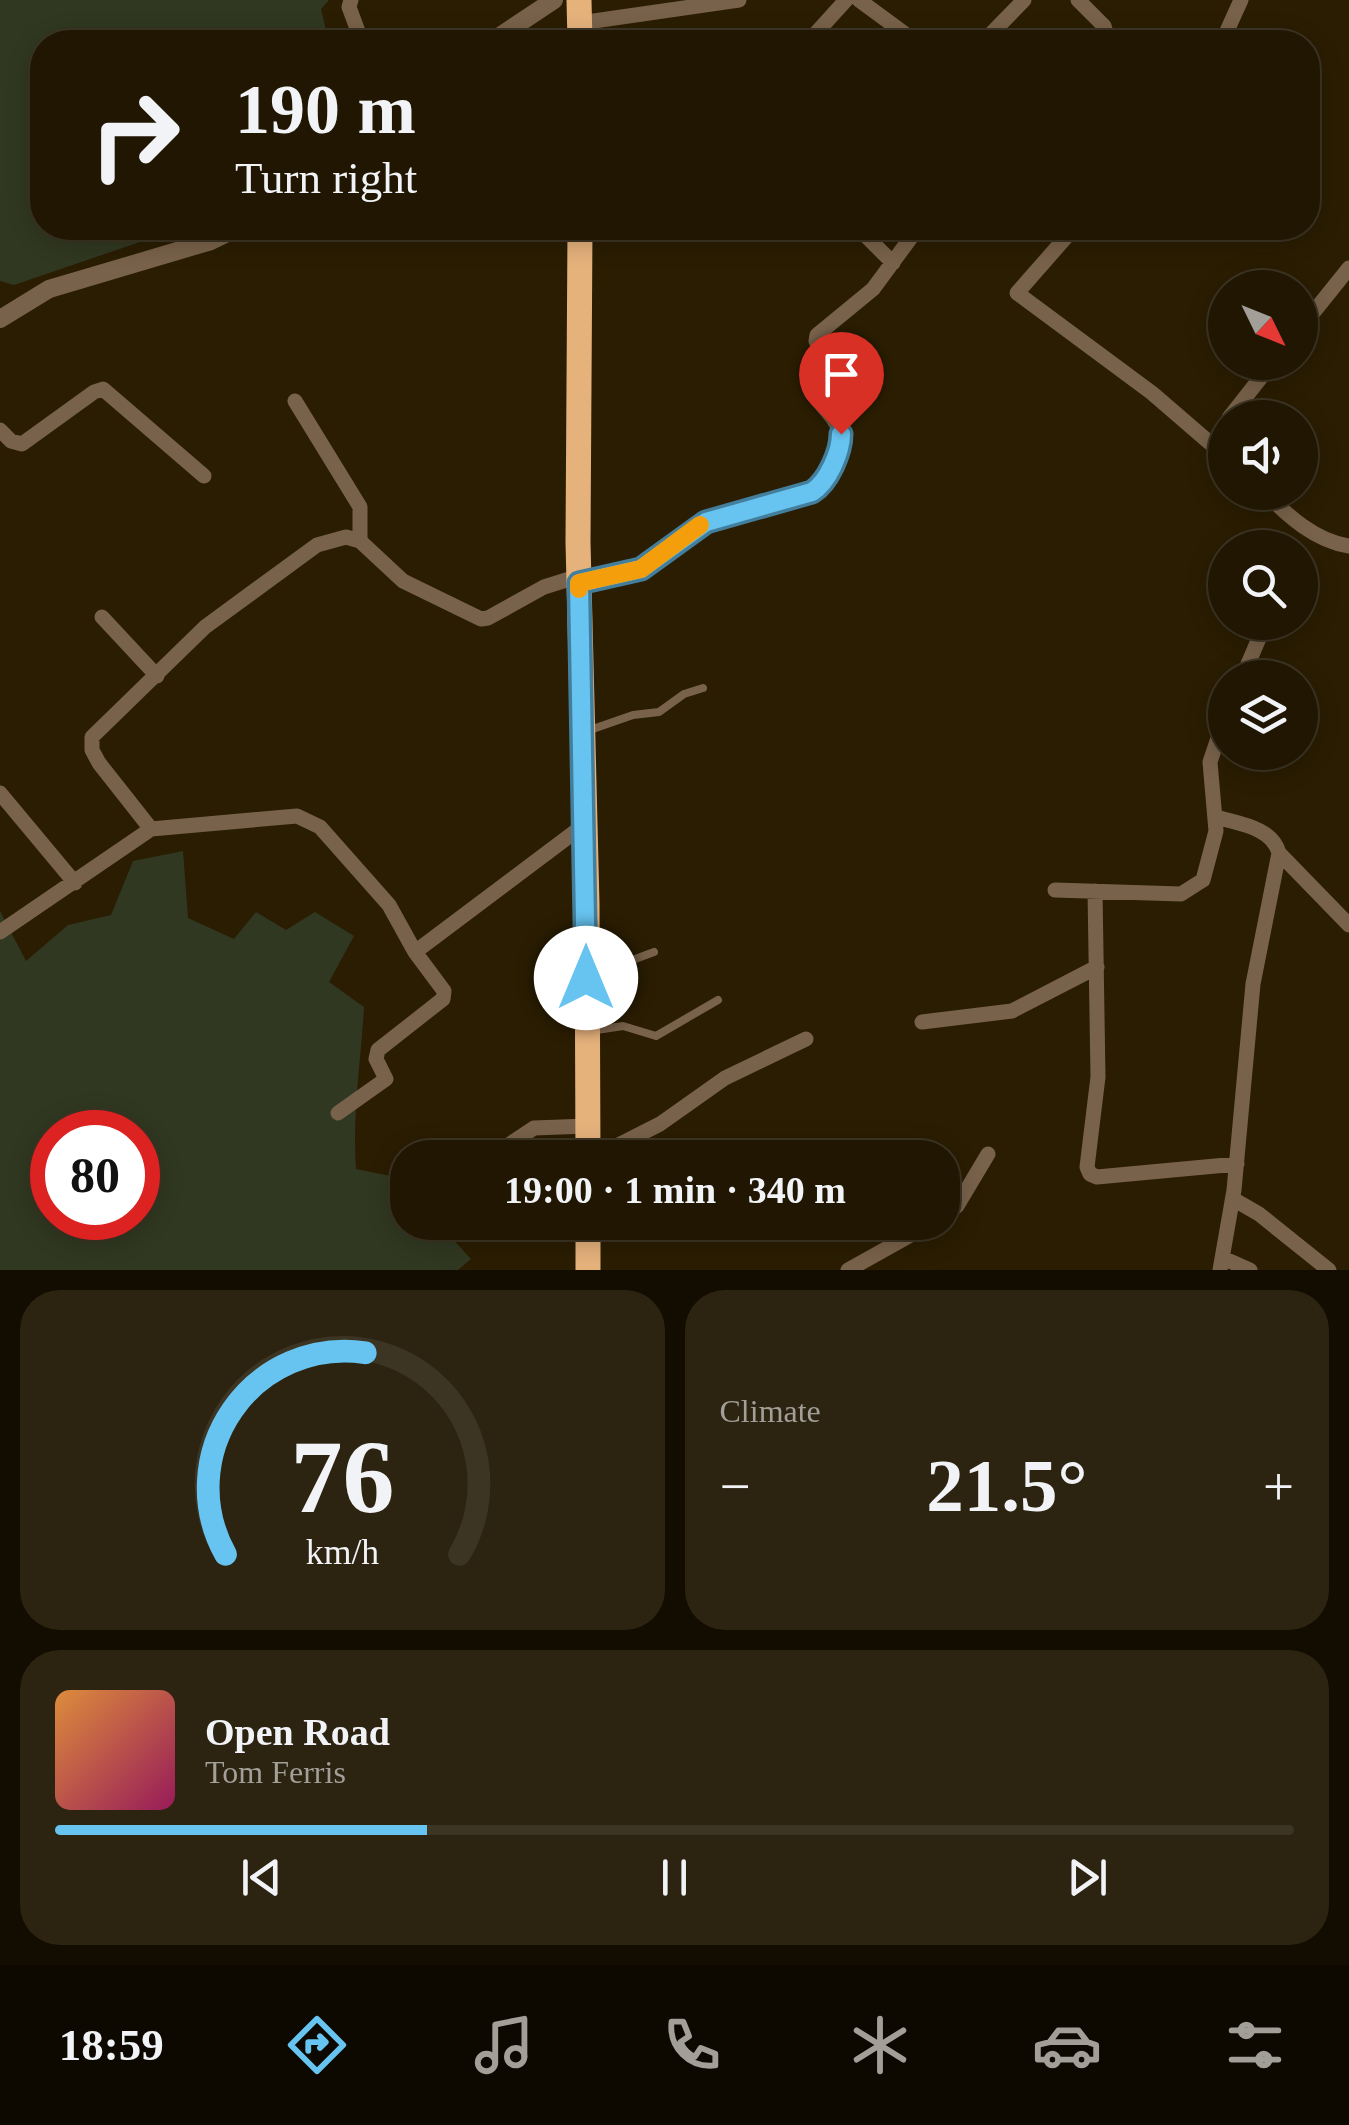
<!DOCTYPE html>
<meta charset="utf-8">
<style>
:root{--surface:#201602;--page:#2d2311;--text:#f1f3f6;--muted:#a29f99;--line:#3d3524;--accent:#67c4f0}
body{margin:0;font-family:"Times New Roman",serif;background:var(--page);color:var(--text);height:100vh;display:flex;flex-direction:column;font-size:38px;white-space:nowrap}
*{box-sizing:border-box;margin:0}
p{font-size:32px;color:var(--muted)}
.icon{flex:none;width:55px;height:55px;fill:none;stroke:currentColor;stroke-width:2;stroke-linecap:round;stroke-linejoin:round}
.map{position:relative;height:1270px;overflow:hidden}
.side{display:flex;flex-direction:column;gap:20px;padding:20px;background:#120c01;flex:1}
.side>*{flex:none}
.top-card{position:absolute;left:30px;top:30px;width:1290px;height:210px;border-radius:40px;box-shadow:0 5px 25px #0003,0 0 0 2px var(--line);background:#201602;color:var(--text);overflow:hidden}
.needle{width:65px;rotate:133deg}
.controls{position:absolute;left:1208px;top:270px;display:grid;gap:20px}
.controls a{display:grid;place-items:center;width:110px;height:110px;border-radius:50%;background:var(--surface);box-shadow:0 5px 25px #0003,0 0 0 2px var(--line);font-size:50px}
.speed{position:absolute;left:30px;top:1110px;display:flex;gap:20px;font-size:50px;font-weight:700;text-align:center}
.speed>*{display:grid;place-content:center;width:130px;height:130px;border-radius:50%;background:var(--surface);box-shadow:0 5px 25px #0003,0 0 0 2px var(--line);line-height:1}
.speed .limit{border:15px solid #d22;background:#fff;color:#111}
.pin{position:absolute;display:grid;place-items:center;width:85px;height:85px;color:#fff;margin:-102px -42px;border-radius:50% 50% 50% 0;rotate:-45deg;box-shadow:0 0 10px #0007}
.pin .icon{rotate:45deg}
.me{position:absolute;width:110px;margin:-55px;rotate:0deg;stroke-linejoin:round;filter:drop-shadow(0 0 8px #0008)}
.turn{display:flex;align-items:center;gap:35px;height:210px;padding:0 40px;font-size:45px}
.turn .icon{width:130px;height:130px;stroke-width:2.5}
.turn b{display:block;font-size:70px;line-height:85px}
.big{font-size:75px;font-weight:600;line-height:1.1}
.side .card{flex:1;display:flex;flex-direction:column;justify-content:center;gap:15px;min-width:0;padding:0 35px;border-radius:40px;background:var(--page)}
.side .dial{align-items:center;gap:0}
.dial svg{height:260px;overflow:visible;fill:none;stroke:var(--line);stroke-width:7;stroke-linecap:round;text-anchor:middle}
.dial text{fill:var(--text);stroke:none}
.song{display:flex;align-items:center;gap:30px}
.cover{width:120px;height:120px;border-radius:15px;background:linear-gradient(135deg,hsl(30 70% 55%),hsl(330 70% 35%))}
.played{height:10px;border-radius:5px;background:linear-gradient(90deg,var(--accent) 30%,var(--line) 30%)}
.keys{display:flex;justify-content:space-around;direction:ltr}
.heat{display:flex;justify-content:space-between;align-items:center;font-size:55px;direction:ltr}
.side .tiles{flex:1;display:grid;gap:20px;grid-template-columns:1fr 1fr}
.card:last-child{grid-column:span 2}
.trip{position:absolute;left:390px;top:1140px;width:570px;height:100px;border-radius:40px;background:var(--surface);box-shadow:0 5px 25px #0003,0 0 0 2px var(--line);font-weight:600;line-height:100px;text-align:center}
.tabs{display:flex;height:160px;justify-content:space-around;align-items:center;background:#0d0901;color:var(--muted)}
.tabs .icon{width:70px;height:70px}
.tabs .selected{color:var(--accent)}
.tabs b{font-size:45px;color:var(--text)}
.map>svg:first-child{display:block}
.green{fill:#313821;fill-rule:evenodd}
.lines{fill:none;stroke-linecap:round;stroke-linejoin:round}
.service{stroke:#79624b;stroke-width:8}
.minor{stroke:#79624b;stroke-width:15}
.tertiary{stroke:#79624b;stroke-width:18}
.trunk{stroke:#e6b27c;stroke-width:25}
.route-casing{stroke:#437f9c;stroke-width:25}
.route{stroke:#67c4f0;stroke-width:18}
.slow{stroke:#f59e0b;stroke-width:18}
</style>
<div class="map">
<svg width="1349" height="1270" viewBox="0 0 1349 1270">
<rect width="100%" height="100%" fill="#2a1d02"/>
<path class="green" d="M0,0H329L321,9L329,42H42V228H181L14,285L0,281Z
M183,851L188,918L234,939L256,912L286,930L315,912L354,936L329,982L364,1007C361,1061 352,1114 356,1169L406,1179L408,1222L438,1223L471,1259L458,1270H0V911L26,961L68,925L111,915L133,861ZM52,1132H138V1218H52Z"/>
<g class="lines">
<path class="service" d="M587,731L633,715L659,712L684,694L703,688
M592,975L654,952
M590,1031L623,1026L656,1036L718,1000"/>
<path class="minor" d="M351,0L349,7L362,42
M859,0L916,42
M1078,0L1104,26L1107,36L1104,42
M580,23L739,0
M808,42L846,0
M983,42L1024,0
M1222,42L1241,0
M858,228L893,263
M1074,228L1017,293L1152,393L1225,456
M1300,329L1349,268
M295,401L360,507V541
M1229,418L1273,362
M0,430L11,441L22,444L94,392L103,389L204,476
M1264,492C1288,516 1315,541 1349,546
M579,583L638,570L706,522L812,492C822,485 825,476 831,465C850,426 835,423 811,392L812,384L830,364L816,341L817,335L873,289L918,228
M102,617L157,676
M1242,678L1266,622
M0,793L75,883
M1216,817C1239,824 1272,827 1279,853L1253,984L1234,1190L1220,1270
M151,829L99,763L92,750V737L205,627L317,545L346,537L360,541L403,581L481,619L488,618L544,587L579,576
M1279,853L1349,925
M1055,890L1181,894L1203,880L1216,831L1210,762L1225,717
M1095,891L1098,1077L1087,1167L1090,1174L1097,1177L1237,1164
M0,932L151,829L297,816L320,827L389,905L415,952L584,825
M922,1022L1012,1011L1097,967
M338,1113L386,1079L376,1059L378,1050L443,999L444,991L415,952
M489,1158L534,1128L588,1126
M593,1158L660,1124L725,1078L806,1039
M1233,1199L1259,1214L1329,1270
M942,1218L957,1206L988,1154
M1223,1258L1250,1270
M848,1270L934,1222"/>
<path class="tertiary" d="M491,42L554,0
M0,319L49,289L211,241L238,228"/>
<path class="trunk" d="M579,0L580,42
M580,228L578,542L587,904L588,1158
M588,1270V1222"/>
</g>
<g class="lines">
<g class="route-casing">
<path id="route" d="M586,978L579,583L641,569L706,522L812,492C828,482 841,452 841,434"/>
</g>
<use href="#route" class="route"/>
<path class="slow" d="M579,589V583L641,569L700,525"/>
</g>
</svg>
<div class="controls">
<a><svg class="needle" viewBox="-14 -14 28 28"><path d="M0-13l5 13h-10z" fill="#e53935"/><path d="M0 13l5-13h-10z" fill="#a29f99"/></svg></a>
<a><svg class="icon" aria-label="sound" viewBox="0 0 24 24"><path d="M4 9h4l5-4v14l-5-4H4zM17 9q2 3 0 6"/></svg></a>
<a><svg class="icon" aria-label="search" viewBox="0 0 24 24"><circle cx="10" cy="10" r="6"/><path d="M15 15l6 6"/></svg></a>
<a><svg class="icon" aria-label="layers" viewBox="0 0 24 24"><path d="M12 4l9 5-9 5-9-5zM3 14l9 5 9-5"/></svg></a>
</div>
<div class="speed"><div class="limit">80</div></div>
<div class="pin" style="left:841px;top:434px;background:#d93025"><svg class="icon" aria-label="arrive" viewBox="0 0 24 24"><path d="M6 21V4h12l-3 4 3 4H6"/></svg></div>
<svg class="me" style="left:586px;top:978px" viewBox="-20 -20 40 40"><circle r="19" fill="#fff"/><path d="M0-13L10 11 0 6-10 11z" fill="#67c4f0"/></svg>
<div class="trip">19:00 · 1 min · 340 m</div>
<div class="top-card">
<div class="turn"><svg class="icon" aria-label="right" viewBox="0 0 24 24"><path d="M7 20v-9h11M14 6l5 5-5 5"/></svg><div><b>190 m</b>Turn right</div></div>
</div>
</div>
<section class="side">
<div class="tiles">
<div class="card dial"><svg viewBox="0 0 100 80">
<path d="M14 69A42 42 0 1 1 86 69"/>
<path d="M14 69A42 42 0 0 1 57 7" stroke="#67c4f0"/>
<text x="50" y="56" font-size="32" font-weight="700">76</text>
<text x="50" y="72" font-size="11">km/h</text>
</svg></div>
<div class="card"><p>Climate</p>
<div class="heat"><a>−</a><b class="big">21.5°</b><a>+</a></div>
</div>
<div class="card">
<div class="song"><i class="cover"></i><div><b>Open Road</b><p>Tom Ferris</p></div></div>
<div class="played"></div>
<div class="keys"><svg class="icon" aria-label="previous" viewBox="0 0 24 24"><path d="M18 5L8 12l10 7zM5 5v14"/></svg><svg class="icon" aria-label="pause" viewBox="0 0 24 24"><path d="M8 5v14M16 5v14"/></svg><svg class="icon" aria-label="next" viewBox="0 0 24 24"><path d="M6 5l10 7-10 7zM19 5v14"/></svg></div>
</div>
</div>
</section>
<nav class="tabs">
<b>18:59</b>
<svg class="icon selected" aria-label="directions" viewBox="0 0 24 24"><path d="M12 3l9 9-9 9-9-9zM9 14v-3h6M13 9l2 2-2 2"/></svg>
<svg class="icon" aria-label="music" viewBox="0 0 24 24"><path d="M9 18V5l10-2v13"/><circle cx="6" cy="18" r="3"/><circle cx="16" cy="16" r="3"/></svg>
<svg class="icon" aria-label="phone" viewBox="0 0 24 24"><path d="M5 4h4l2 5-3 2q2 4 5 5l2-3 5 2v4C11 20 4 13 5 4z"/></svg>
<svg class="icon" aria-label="climate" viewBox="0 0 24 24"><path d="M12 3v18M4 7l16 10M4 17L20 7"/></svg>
<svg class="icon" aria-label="car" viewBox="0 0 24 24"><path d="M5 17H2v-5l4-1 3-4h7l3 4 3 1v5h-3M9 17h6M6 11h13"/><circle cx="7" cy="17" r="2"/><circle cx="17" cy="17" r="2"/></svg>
<svg class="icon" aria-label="filters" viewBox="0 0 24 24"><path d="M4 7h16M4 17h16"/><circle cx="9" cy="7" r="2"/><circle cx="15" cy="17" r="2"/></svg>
</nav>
